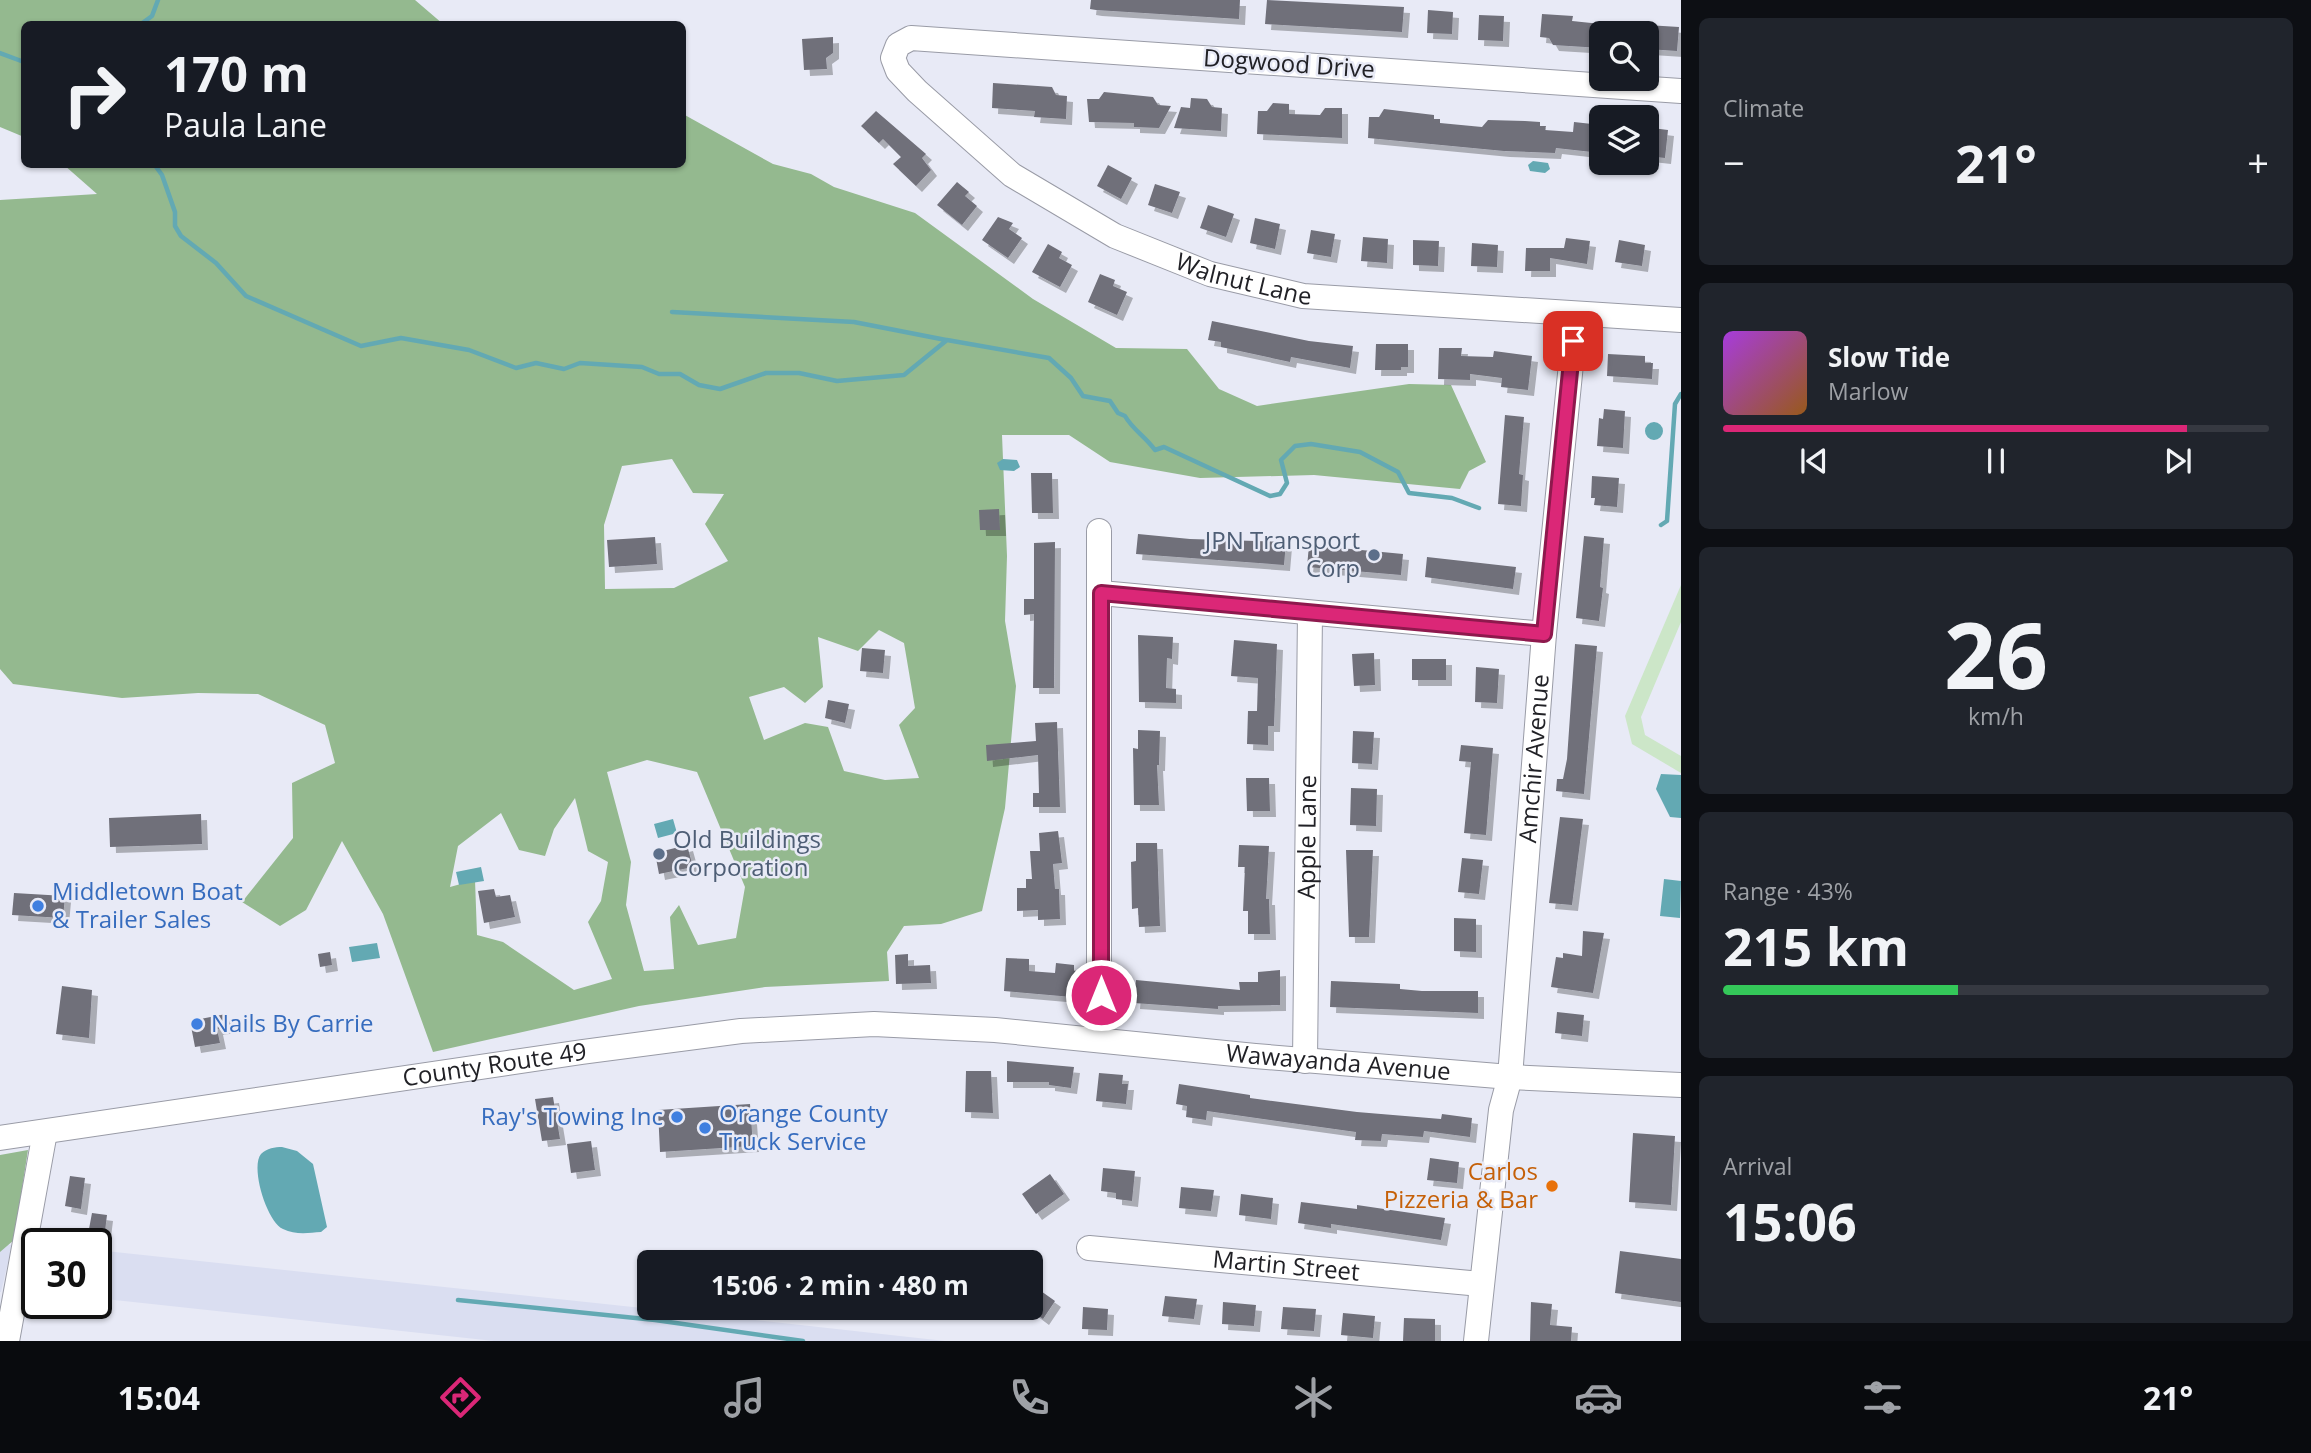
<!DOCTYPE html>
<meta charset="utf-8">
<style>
:root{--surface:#171b24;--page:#20242c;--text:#f1f3f6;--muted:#9ea1a6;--line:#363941;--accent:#db2777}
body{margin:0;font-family:"Open Sans",sans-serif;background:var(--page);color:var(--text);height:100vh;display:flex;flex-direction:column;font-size:26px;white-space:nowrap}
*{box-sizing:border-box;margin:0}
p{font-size:23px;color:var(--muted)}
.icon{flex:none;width:38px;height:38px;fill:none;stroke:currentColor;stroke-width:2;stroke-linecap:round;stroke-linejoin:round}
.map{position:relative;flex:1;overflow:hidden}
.side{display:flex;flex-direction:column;gap:18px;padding:18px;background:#0d0f14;width:630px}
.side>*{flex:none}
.guide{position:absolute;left:21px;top:21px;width:665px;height:147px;border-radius:10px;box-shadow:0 2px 5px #0004;background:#171b24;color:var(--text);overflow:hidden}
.fabs{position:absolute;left:1589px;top:21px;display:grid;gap:14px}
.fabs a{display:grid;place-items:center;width:70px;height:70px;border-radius:10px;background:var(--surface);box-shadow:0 2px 5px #0004;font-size:35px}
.speed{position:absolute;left:21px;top:1228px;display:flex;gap:14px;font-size:35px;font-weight:700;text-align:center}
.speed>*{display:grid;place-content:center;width:91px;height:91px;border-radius:50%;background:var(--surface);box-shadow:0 2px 5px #0004;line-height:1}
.speed .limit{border:4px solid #111;border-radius:10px;background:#fff;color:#111}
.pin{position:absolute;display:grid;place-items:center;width:60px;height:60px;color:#fff;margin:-30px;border-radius:14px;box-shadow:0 4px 10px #0006}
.me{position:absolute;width:77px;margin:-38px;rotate:0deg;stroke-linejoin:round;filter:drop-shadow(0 0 5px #0008)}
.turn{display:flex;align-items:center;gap:24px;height:147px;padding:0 28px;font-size:32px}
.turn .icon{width:91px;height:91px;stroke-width:2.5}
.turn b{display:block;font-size:49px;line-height:60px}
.big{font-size:52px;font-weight:700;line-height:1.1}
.side .widget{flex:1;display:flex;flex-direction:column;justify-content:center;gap:10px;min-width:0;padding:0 24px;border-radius:10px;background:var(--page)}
.side .dial{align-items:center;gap:0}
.dial b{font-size:91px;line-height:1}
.song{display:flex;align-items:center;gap:21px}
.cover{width:84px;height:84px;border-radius:10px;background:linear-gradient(135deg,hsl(280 70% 55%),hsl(30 70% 35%))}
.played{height:7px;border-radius:4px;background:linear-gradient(90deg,var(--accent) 85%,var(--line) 85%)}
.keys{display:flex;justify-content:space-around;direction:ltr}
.heat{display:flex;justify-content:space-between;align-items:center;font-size:38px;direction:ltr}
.charge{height:10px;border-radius:5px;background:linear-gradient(90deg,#34c759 43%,var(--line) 0)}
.trip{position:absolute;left:637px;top:1250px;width:406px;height:70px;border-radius:10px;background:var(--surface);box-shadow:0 2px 5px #0004;font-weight:700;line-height:70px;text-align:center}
.tabs{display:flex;height:112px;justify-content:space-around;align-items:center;background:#090b0e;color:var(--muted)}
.tabs .icon{width:49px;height:49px}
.tabs .current{color:var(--accent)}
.tabs b{font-size:32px;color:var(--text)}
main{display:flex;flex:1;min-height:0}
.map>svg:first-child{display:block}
.built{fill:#dadef1}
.green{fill:#cce6c8}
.forest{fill:#94b98f;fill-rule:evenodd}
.water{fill:#63a9b3}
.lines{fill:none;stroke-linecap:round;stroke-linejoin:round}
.stream{stroke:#63a9b3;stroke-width:4.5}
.building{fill:#70707a;filter:url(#shadow)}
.minor-casing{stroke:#999ba6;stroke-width:26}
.minor{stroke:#fff;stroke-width:24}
.route-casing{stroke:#8e194d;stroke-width:18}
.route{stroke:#db2777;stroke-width:12}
.service-dot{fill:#5c6f8a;stroke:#e8eaf6;stroke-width:2.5}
.shop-dot{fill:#3f7fe0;stroke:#e8eaf6;stroke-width:2.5}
.food-dot{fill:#e8710a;stroke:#e8eaf6;stroke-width:2.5}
.labels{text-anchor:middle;stroke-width:5;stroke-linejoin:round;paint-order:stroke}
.street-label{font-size:24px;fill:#212126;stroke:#e8eaf6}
.service-label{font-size:24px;fill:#4e5e75;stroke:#e8eaf6;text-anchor:end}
.shop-label{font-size:24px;fill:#366cbe;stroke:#e8eaf6;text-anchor:start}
.food-label{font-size:24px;fill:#c56008;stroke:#e8eaf6;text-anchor:end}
</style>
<main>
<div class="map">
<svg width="1681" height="1341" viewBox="0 0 1681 1341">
<defs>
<filter id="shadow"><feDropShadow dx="6" dy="6" stdDeviation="0" flood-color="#0004"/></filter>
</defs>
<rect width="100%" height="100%" fill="#e8eaf6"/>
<path class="built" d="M0,1244L12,1245L1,1292H0Z
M96,1250L737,1318L945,1341H494L96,1298Z"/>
<path class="green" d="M1681,585V622L1641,717L1645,735L1681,756V773L1632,744L1625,716Z"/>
<path class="forest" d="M0,0H415L443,24H24V137L0,127Z
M683,114L773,164L811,174L834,187L915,213L1033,299L1116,348L1187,349L1219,389L1257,406L1409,384L1451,385L1486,462L1469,471L1460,489L1314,475L1200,478L1110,462L1069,435H1002L1007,556L1005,621L1016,686L1005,808L982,911L941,924L904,926L887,952L889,981L765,987L639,1006L433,1052L383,914L342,841L306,910L280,926L242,902L293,838L292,783L335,763L325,725L258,694L198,693L122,698L13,684L0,669V200L97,194L64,165L682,164ZM672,459L693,493L724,494L705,524L728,561L674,588L605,589L604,525L622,466ZM879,630L904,643L915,708L899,725L919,778L885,780L844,771L828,727L805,723L764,740L749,697L784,687L805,703L823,687L818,637L858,651ZM647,760L697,772L745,887L736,938L698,945L679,905L670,917L674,969L644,971L626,905L631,862L607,772ZM575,798L588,851L608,862L601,901L588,922L612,979L574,990L503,942L477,935L475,880L450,887L458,846L501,813L519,850L545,856L554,829Z
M28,1150L14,1240L0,1252V1155Z"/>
<path class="water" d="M1533,161L1548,163L1550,169L1545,173L1530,171L1528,165Z
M1645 431a9 9 0 1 1 18 0a9 9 0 1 1-18 0Z
M1003,459L1017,460L1020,467L1014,471L1000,470L997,463Z
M1661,774L1681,775V818L1670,817L1656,789Z
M673,819L677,833L658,838L654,824Z
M481,867L484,881L459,885L456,872Z
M1664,879L1681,881L1680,918L1660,916Z
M377,943L380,958L352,962L349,947Z
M282,1147L297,1151L313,1164L327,1227L321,1232C308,1233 295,1235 283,1229C267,1222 250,1167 261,1154C267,1148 275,1147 282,1147Z"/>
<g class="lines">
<path class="stream" d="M141,24L152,16L158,0
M0,53L24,62
M154,164L162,175L175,212V226L181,236L216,263L246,296L361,346L401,338L469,350L516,368L536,363L564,369L580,363L642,367L659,374H680L699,385L720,389L766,373H799L837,381L904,375L947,340L1049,358L1071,378L1083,396L1110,401L1118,413L1125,416C1133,430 1145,436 1155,450L1164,447L1270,496L1280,494L1287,483L1281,460L1295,446L1311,444L1360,452L1398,472L1409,493L1452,498L1479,508
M672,312L854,322L946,340
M1661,525L1667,521L1675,404L1681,394
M458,1300L655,1320L803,1341"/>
</g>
<path class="building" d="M1091,0H1240L1239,19L1096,10L1090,9Z
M1267,0L1404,7L1402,32L1265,24Z
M1428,10L1453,12L1452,34L1427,33Z
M1542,14L1573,16L1572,21L1601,24V48L1553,45L1549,38L1540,37Z
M1479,15L1504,16L1503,41L1478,40Z
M1647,25L1679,27L1677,51L1647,49Z
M833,37V53L826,58L827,69L804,70L802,39Z
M993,83L1052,87L1056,95L1067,96L1066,119L1034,117L1035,111L992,108Z
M1104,92L1153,97L1158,105L1171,106L1159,128L1134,127V123L1089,122L1087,99H1099Z
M1191,98L1207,99L1212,107L1222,108L1221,131L1174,128L1181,107L1190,108Z
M1273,103L1289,104V114L1320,115L1325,108H1342V138L1257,134L1258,111H1267Z
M1384,109L1434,115V119H1440V123L1482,127L1488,120L1525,121L1540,122V126H1546L1545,130L1573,132L1574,122L1592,124L1595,130L1601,131V153L1556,148L1555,153L1504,151L1368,138L1369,117H1379Z
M876,111L926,154L922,158L931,170L916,186L893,164L901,157L883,139L879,143L861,126Z
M1652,128L1668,130L1665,158L1647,156V131L1651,132Z
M1108,165L1132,178L1121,199L1097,186Z
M957,182L969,192L965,196L977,206L962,225L937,205Z
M1155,184L1180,192L1172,213L1148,205Z
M1208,205L1234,214L1226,237L1200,228Z
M998,217L1013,223L1009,229L1022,238L1008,258L982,240Z
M1255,218L1280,224L1275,249L1250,243Z
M1311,230L1335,234L1331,257L1307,253Z
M1363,237L1388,239L1387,263L1361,261Z
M1566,238L1590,241L1587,264L1550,258V271H1525L1526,248H1564Z
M1413,240L1439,241L1438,266L1413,265Z
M1619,240L1645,245L1642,266L1615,262Z
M1472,243L1498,245L1497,267L1471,266Z
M1048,244L1062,252L1059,258L1072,265L1060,287L1032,272Z
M1100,274L1115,280L1113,286L1127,292L1117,315L1088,302Z
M1212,321L1309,341L1353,346L1350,368L1291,357L1290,362L1221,347V342L1208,340Z
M1376,344H1408V367H1401V370H1375Z
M1439,348H1462L1461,356L1493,357L1494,351L1532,356L1528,390L1501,387L1502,378L1470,374V380L1438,379Z
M1608,354L1645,356V363H1653L1652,379L1607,376Z
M1604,409L1625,411L1623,448L1597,446L1599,418L1603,419Z
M1505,415L1524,417L1519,474L1523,475L1521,506L1498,504Z
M1031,473H1052L1053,513H1032Z
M1592,476L1619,478L1617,507L1594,505L1595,498H1591Z
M999,509L1000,530H980L979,510Z
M1138,534L1190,539L1286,542L1284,565L1136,554Z
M1584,536L1604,538L1600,587L1603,588L1599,621L1576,618Z
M655,537L657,564L609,567L607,540Z
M1055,542L1054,688H1033L1034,614L1024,615V599H1034V543Z
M1309,545L1403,554L1401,575L1307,567Z
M1427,557L1516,567L1513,589L1425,577Z
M1138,635L1173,637L1172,659L1167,658L1166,688L1176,689V703L1139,702Z
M1234,640L1277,644L1274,726H1268V745L1247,744L1248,711H1257L1258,678L1231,676Z
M1575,644L1597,646L1584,794L1556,791L1557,779H1563L1567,759Z
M862,648L885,650L883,673L860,671Z
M1374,653L1375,685L1354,686L1352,654Z
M1412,659H1446V680H1412Z
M1476,667L1499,669L1497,703L1475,702Z
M828,700L849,704L845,723L825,718Z
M1057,722L1060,807H1033V793H1039L1038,755L987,761L986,745L1036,741L1035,723Z
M1138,730L1160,731L1159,765H1157L1159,805H1134L1133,748L1138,749Z
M1353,731L1374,732L1372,764L1352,763Z
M1461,745L1493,748L1486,835L1464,833L1471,762L1459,761Z
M1246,778H1269L1270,811H1247Z
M1351,788L1377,789L1376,826L1350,825Z
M201,814L202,844L110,847L109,818Z
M1560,817L1583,819L1572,905L1549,903Z
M1058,831L1062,863L1053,864L1055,889H1059L1060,919L1038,920V910L1017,911V888H1026V879H1032L1030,851H1040L1039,833Z
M1136,843H1157L1160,926L1139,927L1138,908L1132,909L1131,862L1136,861Z
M687,845L693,867L659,874L655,853Z
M1239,845L1269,846L1266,899H1269L1270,934H1248V911H1243L1245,867H1238Z
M1346,850H1373L1369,937H1349Z
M1462,858L1483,860L1479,894L1458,892Z
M494,889L496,897L510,895L515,917L484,923L478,891Z
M14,893L65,896L63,918L12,915Z
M1454,918L1476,919V952L1454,951Z
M1583,931L1604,933L1593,993L1551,987L1556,957L1563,958V953L1582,956Z
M330,952L332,965L320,967L318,954Z
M908,954V966L930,965L931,983L896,984L895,955Z
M1006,958L1029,959V971L1055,973L1056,963L1074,965V971L1084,972L1083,990L1072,989V997L1004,991Z
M1280,970V1005L1218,1006V1009L1134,1003L1136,980L1240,990L1239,982H1258V972Z
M1331,981L1400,984V989L1422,991H1478V1013L1330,1007Z
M62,986L92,990L89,1038L56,1034Z
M1557,1012L1584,1015L1582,1036L1555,1033Z
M226,1014L229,1027L217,1029L220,1043L195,1047L190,1021Z
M1007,1061L1074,1067L1071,1088L1049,1085V1082H1007Z
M966,1071H991L993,1113L965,1112Z
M1099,1073L1123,1075L1122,1084H1128L1126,1104L1096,1101Z
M1179,1084L1250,1095V1098L1357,1112L1441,1119L1442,1114L1472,1118L1470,1137L1424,1131L1423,1137L1382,1134L1381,1141L1355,1140L1356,1132L1207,1111L1206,1120L1186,1117L1187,1106L1176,1104Z
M553,1097L560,1139L542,1141L535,1099Z
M750,1104L753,1146L660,1152L658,1110Z
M1633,1133L1675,1136L1671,1205L1629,1202Z
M591,1141L595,1170L571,1173L567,1144Z
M1430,1158L1459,1162L1457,1183L1427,1180Z
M1103,1168L1135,1171L1132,1201L1116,1199V1193L1101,1191Z
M1050,1174L1064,1194L1036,1214L1022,1194Z
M70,1176L85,1178L81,1209L65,1206Z
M1181,1187L1214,1190L1211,1211L1179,1208Z
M1241,1194L1273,1198L1271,1219L1239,1215Z
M1301,1202L1357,1209V1205L1445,1218L1441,1240L1331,1224V1228L1298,1223Z
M92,1213L107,1215L105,1231L89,1229Z
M1620,1251L1681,1259V1302L1615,1293Z
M1031,1284L1055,1301L1043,1319L1031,1310Z
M1165,1296L1197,1299L1194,1319L1162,1316Z
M1223,1302L1256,1305L1254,1326L1222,1324Z
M1531,1302L1552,1304L1550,1325L1572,1327L1571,1341H1530Z
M1083,1307L1108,1309L1107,1330L1082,1329Z
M1283,1307L1316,1309L1314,1331L1281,1329Z
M1343,1313L1375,1316L1373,1338L1341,1335Z
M1404,1318L1435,1319V1341H1403Z"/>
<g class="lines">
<g class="minor-casing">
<g id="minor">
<path id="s1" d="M1681,91L911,38L898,45L893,58L898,71L917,91L1012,175L1115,236L1210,274L1303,296L1681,320"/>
<path d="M1099,531V1040"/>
<path d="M1101,593L1544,634"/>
<path id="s2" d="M1305,1061L1310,613"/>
<path id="s3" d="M0,1138L582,1052L741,1031L874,1024L995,1030L1255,1056L1510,1077L1681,1085"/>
<path id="s4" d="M1089,1248L1481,1284"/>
<path d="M7,1341L45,1132"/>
<path id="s5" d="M1476,1341L1501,1110L1510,1077L1544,634L1576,314"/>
</g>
</g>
<use href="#minor" class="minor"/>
</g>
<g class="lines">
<g class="route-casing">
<path id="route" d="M1101,995V593L1544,634L1573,341"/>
</g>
<use href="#route" class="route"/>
</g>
<g class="service-dot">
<circle cx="1374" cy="555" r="7"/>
<circle cx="659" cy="854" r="7"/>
</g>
<g class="shop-dot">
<circle cx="38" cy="906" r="7"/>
<circle cx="197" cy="1024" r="7"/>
<circle cx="677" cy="1117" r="7"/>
<circle cx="705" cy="1128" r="7"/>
</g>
<circle class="food-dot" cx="1552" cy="1186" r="7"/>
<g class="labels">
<g class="street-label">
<text transform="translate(1289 64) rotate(4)" y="8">Dogwood Drive</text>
<text dy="8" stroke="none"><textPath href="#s1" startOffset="1225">Walnut Lane</textPath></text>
<text dy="8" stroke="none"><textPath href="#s5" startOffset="586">Amchir Avenue</textPath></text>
<text dy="8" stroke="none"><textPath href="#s2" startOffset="224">Apple Lane</textPath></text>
<text dy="8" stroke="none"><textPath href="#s3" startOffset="1348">Wawayanda Avenue</textPath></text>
<text dy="8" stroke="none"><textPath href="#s3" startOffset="500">County Route 49</textPath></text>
<text dy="8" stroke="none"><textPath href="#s4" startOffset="198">Martin Street</textPath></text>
</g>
<g class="service-label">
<text x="1360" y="549">JPN Transport<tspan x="1360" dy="28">Corp</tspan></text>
<text x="673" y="848" text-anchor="start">Old Buildings<tspan x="673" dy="28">Corporation</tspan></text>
</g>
<g class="shop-label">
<text x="52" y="900">Middletown Boat<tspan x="52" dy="28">&amp; Trailer Sales</tspan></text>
<text x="211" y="1032">Nails By Carrie</text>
<text x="719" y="1122">Orange County<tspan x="719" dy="28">Truck Service</tspan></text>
<text x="663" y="1125" text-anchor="end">Ray's Towing Inc</text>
</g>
<g class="food-label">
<text x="1538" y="1180">Carlos<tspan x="1538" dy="28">Pizzeria &amp; Bar</tspan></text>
</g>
</g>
</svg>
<div class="fabs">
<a><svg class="icon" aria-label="search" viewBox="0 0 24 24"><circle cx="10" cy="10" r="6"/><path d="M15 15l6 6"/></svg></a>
<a><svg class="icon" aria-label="layers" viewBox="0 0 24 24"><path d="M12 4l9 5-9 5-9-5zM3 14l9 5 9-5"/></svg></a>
</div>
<div class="speed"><div class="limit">30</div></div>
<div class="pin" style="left:1573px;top:341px;background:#d93025"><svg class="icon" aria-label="arrive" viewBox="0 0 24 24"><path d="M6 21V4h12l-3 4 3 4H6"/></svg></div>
<svg class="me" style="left:1101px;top:995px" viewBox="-20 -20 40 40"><circle r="17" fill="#db2777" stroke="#fff" stroke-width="3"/><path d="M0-11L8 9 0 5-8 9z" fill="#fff"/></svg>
<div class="trip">15:06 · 2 min · 480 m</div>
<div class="guide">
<div class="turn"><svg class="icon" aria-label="right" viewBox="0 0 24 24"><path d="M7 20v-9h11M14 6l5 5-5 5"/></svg><div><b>170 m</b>Paula Lane</div></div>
</div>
</div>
<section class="side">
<div class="widget"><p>Climate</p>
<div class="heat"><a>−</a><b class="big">21°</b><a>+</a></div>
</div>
<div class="widget">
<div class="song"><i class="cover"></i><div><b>Slow Tide</b><p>Marlow</p></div></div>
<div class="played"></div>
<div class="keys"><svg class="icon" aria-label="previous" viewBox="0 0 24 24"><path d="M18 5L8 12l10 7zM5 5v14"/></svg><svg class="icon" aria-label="pause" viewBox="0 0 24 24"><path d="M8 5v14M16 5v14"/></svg><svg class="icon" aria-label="next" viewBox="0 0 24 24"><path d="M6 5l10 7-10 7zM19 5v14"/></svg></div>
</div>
<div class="widget dial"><b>26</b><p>km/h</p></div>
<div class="widget"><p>Range · 43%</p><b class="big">215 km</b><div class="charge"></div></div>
<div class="widget"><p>Arrival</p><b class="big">15:06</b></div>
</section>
</main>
<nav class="tabs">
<b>15:04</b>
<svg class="icon current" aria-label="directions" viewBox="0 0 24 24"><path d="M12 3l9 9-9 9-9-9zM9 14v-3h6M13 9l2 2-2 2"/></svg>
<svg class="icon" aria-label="music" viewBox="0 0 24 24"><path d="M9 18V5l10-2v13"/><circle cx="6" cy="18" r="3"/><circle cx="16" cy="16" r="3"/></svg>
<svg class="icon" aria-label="phone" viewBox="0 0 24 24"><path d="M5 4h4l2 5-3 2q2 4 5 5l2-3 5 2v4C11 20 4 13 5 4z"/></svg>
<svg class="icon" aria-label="climate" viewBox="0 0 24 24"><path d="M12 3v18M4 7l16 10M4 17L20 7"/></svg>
<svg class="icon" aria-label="car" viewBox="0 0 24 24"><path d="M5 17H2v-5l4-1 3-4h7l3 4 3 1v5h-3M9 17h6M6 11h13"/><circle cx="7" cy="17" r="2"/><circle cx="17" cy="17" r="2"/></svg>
<svg class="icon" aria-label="filters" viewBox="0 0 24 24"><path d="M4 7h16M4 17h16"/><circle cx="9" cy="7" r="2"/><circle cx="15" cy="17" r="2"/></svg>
<b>21°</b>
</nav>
